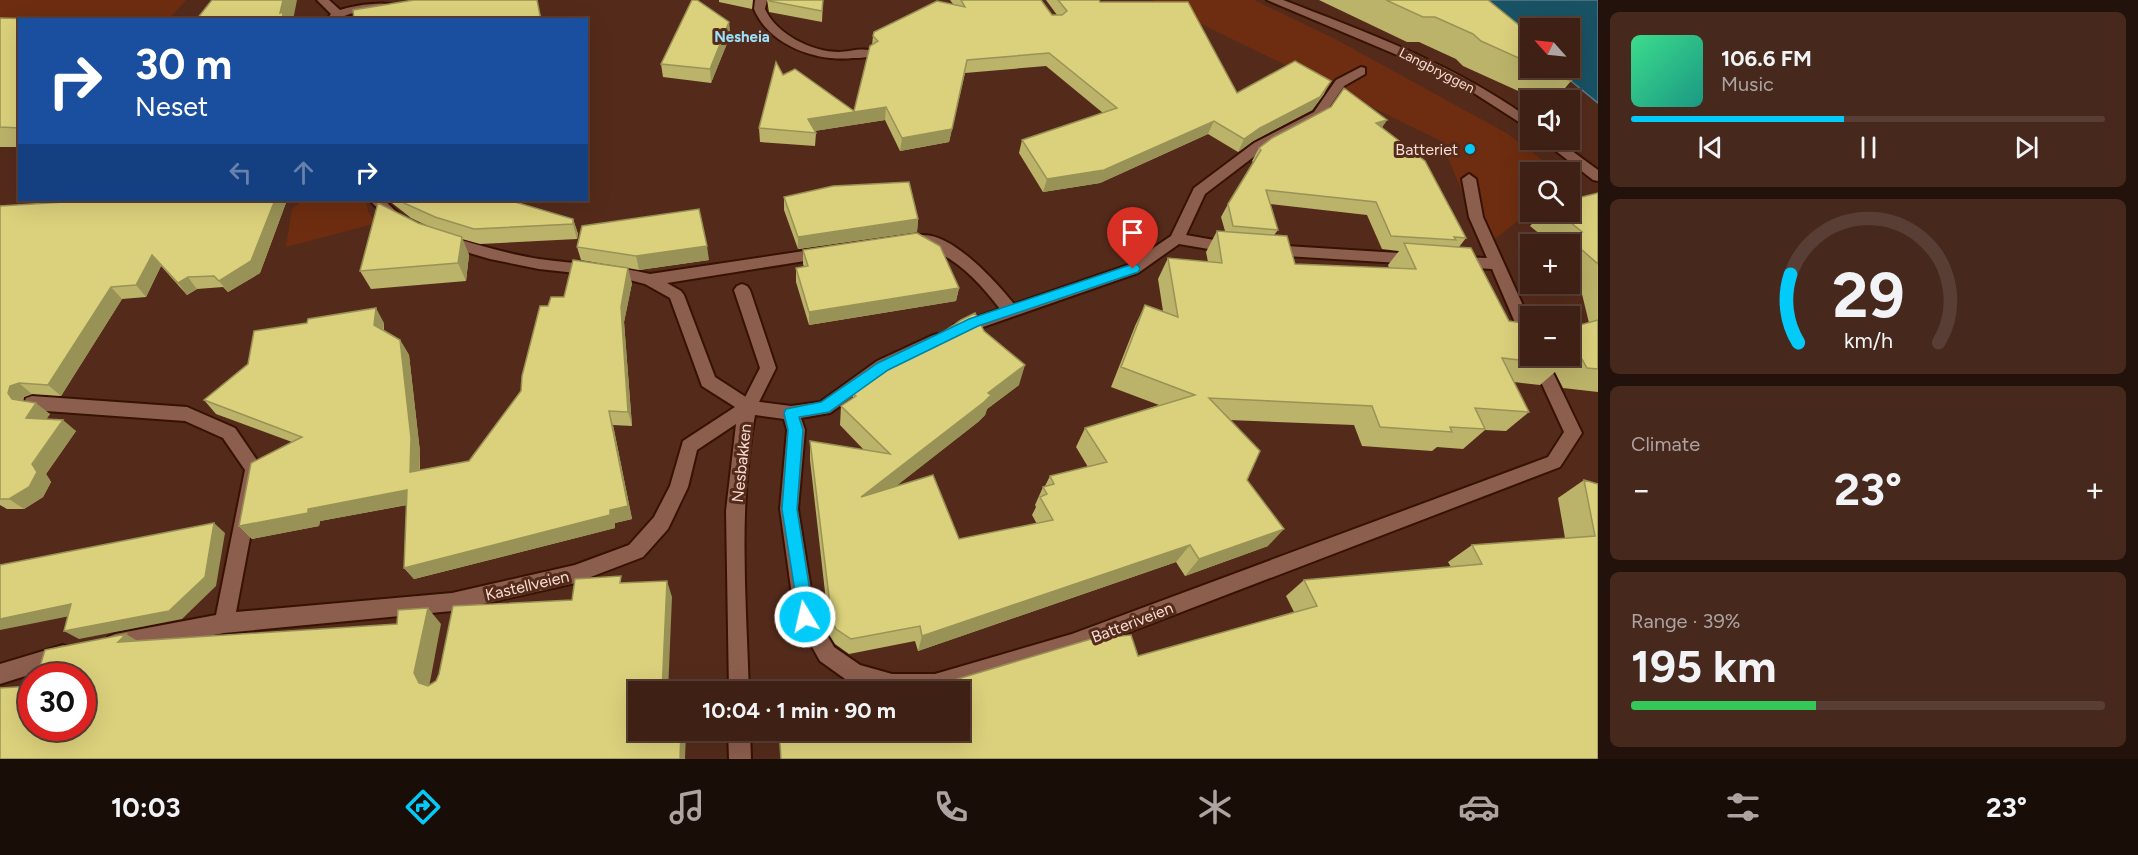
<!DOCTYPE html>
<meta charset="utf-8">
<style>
:root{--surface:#3f2014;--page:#46281d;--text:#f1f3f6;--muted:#ada3a0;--line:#583e34;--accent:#03cbf9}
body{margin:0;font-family:Figtree,sans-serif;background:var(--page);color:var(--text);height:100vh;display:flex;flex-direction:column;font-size:22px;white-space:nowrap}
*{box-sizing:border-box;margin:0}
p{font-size:20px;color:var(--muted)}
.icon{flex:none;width:33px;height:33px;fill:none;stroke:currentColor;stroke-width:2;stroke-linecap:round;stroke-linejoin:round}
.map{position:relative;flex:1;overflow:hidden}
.panel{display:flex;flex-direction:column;gap:12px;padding:12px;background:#23120b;width:540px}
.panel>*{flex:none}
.top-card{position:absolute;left:18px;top:18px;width:570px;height:183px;border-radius:0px;box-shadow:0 6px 24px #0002,0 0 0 2px var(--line);background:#1a4fa0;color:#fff;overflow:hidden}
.needle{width:39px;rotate:297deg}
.controls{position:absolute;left:1520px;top:18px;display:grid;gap:12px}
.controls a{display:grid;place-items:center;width:60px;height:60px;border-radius:0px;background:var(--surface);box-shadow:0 6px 24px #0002,0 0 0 2px var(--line);font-size:30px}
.speed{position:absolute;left:18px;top:663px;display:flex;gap:12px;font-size:30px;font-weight:700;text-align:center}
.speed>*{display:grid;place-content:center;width:78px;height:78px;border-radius:50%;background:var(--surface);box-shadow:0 6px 24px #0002,0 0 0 2px var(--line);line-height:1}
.speed .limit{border:9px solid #d22;background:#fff;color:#111}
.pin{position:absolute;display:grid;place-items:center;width:51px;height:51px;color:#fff;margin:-62px -26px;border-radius:50% 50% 50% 0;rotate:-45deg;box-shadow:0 0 6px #0007}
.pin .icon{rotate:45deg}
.me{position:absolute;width:66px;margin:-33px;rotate:351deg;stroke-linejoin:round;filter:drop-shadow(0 0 4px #0008)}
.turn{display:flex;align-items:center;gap:21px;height:126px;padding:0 18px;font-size:27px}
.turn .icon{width:78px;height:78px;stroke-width:2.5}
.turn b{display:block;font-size:42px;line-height:51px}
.lanes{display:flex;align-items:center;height:57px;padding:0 18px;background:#0003;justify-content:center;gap:30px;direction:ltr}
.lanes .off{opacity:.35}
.big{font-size:45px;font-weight:700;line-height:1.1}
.panel .card{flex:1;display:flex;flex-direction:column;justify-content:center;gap:9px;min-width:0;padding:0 21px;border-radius:9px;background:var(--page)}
.panel .dial{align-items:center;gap:0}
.dial svg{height:156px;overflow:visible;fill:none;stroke:var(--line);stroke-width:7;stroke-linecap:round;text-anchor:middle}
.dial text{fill:var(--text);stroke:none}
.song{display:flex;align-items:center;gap:18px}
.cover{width:72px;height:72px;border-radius:9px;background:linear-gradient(135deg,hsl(150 70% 55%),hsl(170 70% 35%))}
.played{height:6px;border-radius:3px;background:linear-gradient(90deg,var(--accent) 45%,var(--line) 45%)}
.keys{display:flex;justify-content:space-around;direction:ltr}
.heat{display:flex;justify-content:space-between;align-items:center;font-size:33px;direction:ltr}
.charge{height:9px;border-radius:4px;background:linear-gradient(90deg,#34c759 39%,var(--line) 0)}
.trip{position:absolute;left:628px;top:681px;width:342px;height:60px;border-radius:0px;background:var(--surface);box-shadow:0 6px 24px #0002,0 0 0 2px var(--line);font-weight:700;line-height:60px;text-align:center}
.tab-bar{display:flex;height:96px;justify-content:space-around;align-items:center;background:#190d08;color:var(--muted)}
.tab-bar .icon{width:42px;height:42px}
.tab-bar .current{color:var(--accent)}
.tab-bar b{font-size:27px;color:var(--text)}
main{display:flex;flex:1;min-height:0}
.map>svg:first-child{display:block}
.green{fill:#6e2d10}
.water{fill:#195264;stroke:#5c7b85;stroke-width:1.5}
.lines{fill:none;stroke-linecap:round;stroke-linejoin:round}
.service-casing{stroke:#371203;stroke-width:4}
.minor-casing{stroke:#371203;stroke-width:4}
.service{fill:#8c5e4d;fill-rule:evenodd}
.minor{fill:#8c5e4d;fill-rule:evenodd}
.wall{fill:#bcb36a;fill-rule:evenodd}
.shaded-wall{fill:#999256}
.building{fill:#dbd07b;stroke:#999256;stroke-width:1.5}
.route{fill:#03cbf9;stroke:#0284a2;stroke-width:1.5}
.poi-dot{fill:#03cbf9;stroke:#542b1b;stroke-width:2}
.labels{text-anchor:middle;stroke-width:6;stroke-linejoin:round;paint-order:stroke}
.far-street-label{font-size:14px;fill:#f7dcd2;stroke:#542b1b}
.far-neighbourhood-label{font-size:15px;font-weight:bold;fill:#9ae2fc;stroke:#542b1b}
.poi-label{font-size:16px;fill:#f7dcd2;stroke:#542b1b;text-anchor:end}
.street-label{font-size:16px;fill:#f7dcd2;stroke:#542b1b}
</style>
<main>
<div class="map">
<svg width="1598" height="759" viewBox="0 0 1598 759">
<rect width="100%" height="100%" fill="#542b1b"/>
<path class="green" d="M0,0H186L169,19L20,20L0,23Z
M1152,0H1254L1335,39L1508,134L1558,172H1530V212L1485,246L1441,141Z
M304,200H365L369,213L377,223L286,247L292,209Z"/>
<path class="water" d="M1473,0H1598V103L1555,68H1569V28H1530V47Z"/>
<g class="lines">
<g class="service-casing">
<path id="service" d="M742,284L747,286L750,290L776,368L754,412L748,414L742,412L740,407L760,368L734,290L737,286Z"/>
</g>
<g class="minor-casing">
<path id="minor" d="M317,0H329L340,10C352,6 385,0 396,6C387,13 370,10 358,12C346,14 338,20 326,20L331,14Z
M755,0H767L765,9C776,34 812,52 839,52C849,52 867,46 875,53C869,58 861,58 853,58C816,62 769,45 754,9Z
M1267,0H1283C1369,33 1455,65 1530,119V129L1466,88L1435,71Z
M1361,67L1365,68V74L1344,86L1322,118L1264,149L1205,194L1186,235L1237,244L1239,248L1237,252L1232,253L1179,244L1138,273L966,333H954L952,329L954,325L1000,309C977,279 953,254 916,244L914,240L916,236C948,227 996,282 1014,304L1128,265L1171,236L1194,188L1254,143L1314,112L1336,80Z
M1542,140H1557L1598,170V181L1593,180Z
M1469,174L1476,179L1483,217L1530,321V345L1524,343L1522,339L1492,269L1458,267L1451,262L1458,257L1487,258L1469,217L1462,179Z
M369,200H384L403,218L401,221H391Z
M444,235C475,244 507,254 539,259C576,264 613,265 650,274L824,248L829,249L831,253L829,257L824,258L667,283L681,291L684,295L715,377L752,401L791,406L820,402L877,361L931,336L937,334L943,336L945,340L943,344L889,371L830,413L801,418L805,430L798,509L815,614L834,647L860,665L892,674H935L1072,634L1548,457L1564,432L1529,356L1530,354L1545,356L1582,433L1560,467L1072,654L945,692H881L848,681L820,661L795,617L780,509L787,430L784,419L755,415C738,506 746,599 749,692H729L726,511L736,424L697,450L688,487L668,529L643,557L575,583L452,611L224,633L115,654L108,651L105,644L108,637L115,634L216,615L245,470L223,438L185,421L32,410L26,408L24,403L26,398L32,396L187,407L235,428L263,469L236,612L452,593L575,565L629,545L654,517L670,486L683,441L735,407L702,386L670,298L645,284L622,278L539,269L490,259L439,244L437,240Z
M1270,245L1415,254L1422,259L1415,264L1270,255L1263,250Z
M63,645L70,648L73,655L70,662L0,684V664Z
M728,730H750L751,759H729Z"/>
</g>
<use href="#service" class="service"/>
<use href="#minor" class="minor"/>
</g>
<path class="wall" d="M719,0H753L752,9L719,2Z
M767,0H823L822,22L769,12Z
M950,0H1041L1052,15H1057L1046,0H1099L1100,2L1237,93L1324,94L1312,110L1253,141L1238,152L1208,134L1100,183L1043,192L1019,153L1022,140L1103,113L1046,66L965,73L949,142L900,151L885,120L814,131L816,133L815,146L760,142L759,128L783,75L854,111L872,45L873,36L953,4Z
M1319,0H1488L1530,34V68H1569L1571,81L1555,100H1538L1463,66L1456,59L1419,42H1407Z
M0,18L20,20V147H0Z
M729,22L730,36L711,83L663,77L661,64Z
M1387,120L1382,127L1466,238L1459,247L1509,321L1530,356H1569V328L1589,323L1581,290L1569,279V244H1552L1530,226L1543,212H1569L1598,193V392L1563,388L1555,372L1540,385L1514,382L1529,412L1506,431L1485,430L1463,449L1437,447L1432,451L1362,446L1354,425L1229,420L1268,546L1185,576L1176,562L918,651L915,641L849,654L835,644L830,636L810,460V441L864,450L840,425L841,406L853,398V394L984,331L1019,385L987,409L985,415L978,422L896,486L959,539L1037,524L1032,515L1036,507L1035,505L1043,487L1045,486L1050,476L1088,467L1076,447L1085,428L1159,405L1111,387L1135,326L1145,305L1163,311L1158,279L1168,258L1208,262L1206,252L1217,231H1225L1221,217L1228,204L1253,162L1252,161L1259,148ZM1270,204L1367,215L1382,249L1399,251L1388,265L1389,268L1295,264L1274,235L1278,230Z
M784,197L918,219L917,232L798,249L784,210Z
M97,200H287L260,273L228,292L223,287L197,289L187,295L161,266L146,297L122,299L61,396L32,394L24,397L23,401L50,414L46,419L76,431L46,474L51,482L43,497L24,509H7L0,505V206Z
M390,200H508L573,219L578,234L577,239L480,244L462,239L469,255L466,281L371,289L360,271L418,223L430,227L411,218L392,203Z
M577,247L709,260L639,270L581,260Z
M803,250L959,288L956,301L809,325L796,282V268L804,267L803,264Z
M632,283L624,322L632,426L613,425L632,519L615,523V528L414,579L404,568L407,505L320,521L319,526L252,539L239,526L292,442L216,414L204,400L384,323V330L400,340L409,355L420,452V470L469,461L521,391L548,306L564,297Z
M1584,480L1598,484V759L960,730V692H929L934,681H951L1138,656L1294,612L1286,596L1304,580L1451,567L1448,562L1472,545L1565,538L1558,498Z"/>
<path class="shaded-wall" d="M283,0H297L293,20H282L280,13Z
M729,22L730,36L711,83L710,69Z
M967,60L949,142L900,151L902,138Z
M1331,81L1324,94L1312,110L1253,141L1238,152L1244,139L1260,128Z
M886,107L885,120L808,132V119Z
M1387,120L1378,133L1376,123Z
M1214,121L1208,134L1100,183L1043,192L1047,179Z
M275,200H287L260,273L228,292L219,281Z
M573,219L578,234L577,239L573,224Z
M918,219L917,232L798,249V237Z
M462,237L469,255L466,281L458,263Z
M707,246L709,260L639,270L636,256Z
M152,255L161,266L146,297L136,285Z
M628,268L632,283L624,322L632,426L628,412L621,307Z
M188,277L197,289L187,295L178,283Z
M111,287L122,299L61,396L48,385Z
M959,288L956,301L809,325V312Z
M376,308L384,323L382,339L374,325Z
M400,340L409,355L420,452L419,485L410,472Z
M1025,365L1019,385L987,409L985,415L978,422L859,515L861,497L988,393Z
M19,383L32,394L24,397L22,404L12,399L8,393L10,386Z
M36,403L50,414L40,429L26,418Z
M609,411L613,425L632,519L615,523V528L414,579L404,568Z
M63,420L76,431L46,474L51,482L43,497L24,509L9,499Z
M407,490L417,503L320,521L319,526L252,539L239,526L308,509Z
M214,523L225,533L216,586L182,619L79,639L64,631Z
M1284,529L1268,546L1185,576L1199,559Z
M1190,545L1176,562L918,651L922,636Z
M667,581L672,597L668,692H662Z
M71,604L85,613L0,630V619Z
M428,608L441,624L429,687L419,683L414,673Z
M126,634L151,649L118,642Z
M681,730H685L686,732L685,759H680Z"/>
<path class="building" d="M212,0H283L280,13L283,12L282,20H196Z
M414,0H537L541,20H354L353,10Z
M692,0H697L729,22L710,69L661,64Z
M769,0H823L822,11L769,1Z
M961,0H1041L1052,15H1062L1067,11L1058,0H1099L1100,2H1188L1237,93L1295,61L1331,81L1320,97L1260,128L1244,139L1214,121L1104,170L1047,179L1022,140L1117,108L1049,53L967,60L952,129L902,138L886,107L808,119L816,133L759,128L776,62L783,75L795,69L854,111L870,46L878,41L873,36L874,32L937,1L965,7Z
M1386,0H1488L1530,34V63L1481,41L1473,34L1435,17H1423Z
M0,18L68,20H20V128L0,127Z
M1569,65L1577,71L1571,81L1541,68H1569Z
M1344,88L1387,120L1376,123L1425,161L1466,238L1454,237L1456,240L1391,236L1376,202L1266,190L1278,230L1233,226L1228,204L1261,150L1259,148L1272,138L1331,107Z
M909,182L918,219L798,237L784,197L833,186Z
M1598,193V264L1566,236L1582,232L1558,212H1569V200Z
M97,200H275L251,261L219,281L214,276L188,277L178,283L152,255L136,285L111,287L48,385L19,383L10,386L8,393L12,399L36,403L26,418L63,420L32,464L37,472L29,487L9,499H0V206Z
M400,200H508L573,219V224L474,229L435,217L404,203Z
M378,203L418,223L462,237L458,263L360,271Z
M699,209L707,246L636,256L577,247L582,226Z
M1217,231L1287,236L1295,264L1416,269L1404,243L1471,248L1509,321L1530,324V356H1558L1563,365L1502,358L1529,412L1475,408L1485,429L1450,427L1452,432L1380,427L1372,406L1209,398L1260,451L1247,480L1284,529L1199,559L1190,545L922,636L920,626L851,639L836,629L832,621L810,441L890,454L841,406L856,396L853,394L961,320L975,313L984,331L1025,365L988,393L991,395L984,402L861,497L933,475L959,539L1053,520L1040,497L1047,494L1043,487L1054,484L1050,476L1107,462L1085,428L1195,395L1121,367L1145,305L1178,317L1168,258L1222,263Z
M917,233L940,246L959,288L809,312L796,268L808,266L803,250Z
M573,260L628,268L621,307L628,412L609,411L628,506L610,510V515L404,568L407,490L308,509V513L239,526L251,463L302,437L204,400L248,364L254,331L307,323L308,319L376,308L374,325L400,340L411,438L410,472L469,461L521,391L522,376L540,306H548L551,297H564Z
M1598,320V369L1587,368L1569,336V328Z
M1584,480L1598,484V759H781L779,730H960V692H936L934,681H951L1091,639L1131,635L1138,656L1317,606L1304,580L1482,564L1472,545L1595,536Z
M214,523L205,577L169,611L64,631L71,604L0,619V565Z
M621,576L620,583L667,581L662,692H639V730H681L680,759H0V688L32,686V728H82V676H37L45,650L126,634L118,642L397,624L398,610L428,608L414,673L419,683L428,686L436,681L439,674L453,606L572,600L575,579Z"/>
<path class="route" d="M1133,264L1138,265L1140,269L1138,272L978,326L888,370L829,412L799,417L803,430L797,509L814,617L811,623L805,625L800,623L782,509L788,430L784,413L786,409L821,402L878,363L969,319Z"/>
<circle class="poi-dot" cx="1470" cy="149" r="6"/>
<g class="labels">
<g class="far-street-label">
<text transform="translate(1437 70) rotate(27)" y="5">Langbryggen</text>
</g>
<g class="far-neighbourhood-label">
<text x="742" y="42">Nesheia</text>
</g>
<g class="poi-label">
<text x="1458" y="155">Batteriet</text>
</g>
<g class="street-label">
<text transform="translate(741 463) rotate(-84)" y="6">Nesbakken</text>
<text transform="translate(527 585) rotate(-13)" y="6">Kastellveien</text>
<text transform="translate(1132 622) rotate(-21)" y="6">Batteriveien</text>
</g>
</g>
</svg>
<div class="controls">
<a><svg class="needle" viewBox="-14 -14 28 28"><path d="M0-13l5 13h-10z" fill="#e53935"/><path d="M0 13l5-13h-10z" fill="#ada3a0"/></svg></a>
<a><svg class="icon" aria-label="sound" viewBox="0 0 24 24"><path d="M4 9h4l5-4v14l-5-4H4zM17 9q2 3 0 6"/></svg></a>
<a><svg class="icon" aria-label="search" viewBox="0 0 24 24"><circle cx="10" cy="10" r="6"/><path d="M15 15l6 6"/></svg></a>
<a>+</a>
<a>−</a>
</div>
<div class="speed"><div class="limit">30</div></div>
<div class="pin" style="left:1133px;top:269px;background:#d93025"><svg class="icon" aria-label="arrive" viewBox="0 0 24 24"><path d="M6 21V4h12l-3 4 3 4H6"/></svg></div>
<svg class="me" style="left:805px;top:617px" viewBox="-20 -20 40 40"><circle r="17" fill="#03cbf9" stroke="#fff" stroke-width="3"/><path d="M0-11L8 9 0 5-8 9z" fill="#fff"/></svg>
<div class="trip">10:04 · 1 min · 90 m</div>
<div class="top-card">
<div class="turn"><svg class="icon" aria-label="right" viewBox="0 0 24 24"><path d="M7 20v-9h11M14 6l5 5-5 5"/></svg><div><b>30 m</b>Neset</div></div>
<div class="lanes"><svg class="icon off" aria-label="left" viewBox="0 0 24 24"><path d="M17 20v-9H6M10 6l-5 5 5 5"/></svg><svg class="icon off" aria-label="ahead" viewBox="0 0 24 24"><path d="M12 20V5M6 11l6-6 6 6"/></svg><svg class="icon" aria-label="right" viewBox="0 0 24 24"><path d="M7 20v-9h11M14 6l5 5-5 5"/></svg></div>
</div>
</div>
<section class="panel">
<div class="card">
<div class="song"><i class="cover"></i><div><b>106.6 FM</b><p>Music</p></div></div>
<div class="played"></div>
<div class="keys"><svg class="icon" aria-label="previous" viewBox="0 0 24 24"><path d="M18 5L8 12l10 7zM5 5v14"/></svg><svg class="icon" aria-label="pause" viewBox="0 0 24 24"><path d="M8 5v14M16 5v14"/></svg><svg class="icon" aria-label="next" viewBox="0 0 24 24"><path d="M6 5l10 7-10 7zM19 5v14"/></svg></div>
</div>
<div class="card dial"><svg viewBox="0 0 100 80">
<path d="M14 69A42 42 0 1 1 86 69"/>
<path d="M14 69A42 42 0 0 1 10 34" stroke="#03cbf9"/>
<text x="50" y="56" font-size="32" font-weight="700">29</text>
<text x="50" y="72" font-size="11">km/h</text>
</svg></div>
<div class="card"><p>Climate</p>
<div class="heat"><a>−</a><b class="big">23°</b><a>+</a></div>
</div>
<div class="card"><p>Range · 39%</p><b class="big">195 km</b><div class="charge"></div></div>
</section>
</main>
<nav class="tab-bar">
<b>10:03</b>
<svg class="icon current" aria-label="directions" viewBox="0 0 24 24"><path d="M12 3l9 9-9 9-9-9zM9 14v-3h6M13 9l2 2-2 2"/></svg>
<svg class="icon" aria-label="music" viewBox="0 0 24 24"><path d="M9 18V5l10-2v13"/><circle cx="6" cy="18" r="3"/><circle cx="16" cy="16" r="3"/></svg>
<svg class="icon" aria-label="phone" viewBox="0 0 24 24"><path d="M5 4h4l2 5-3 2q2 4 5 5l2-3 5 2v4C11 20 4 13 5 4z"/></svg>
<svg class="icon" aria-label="climate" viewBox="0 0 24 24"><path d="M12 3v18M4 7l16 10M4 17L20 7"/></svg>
<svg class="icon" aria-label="car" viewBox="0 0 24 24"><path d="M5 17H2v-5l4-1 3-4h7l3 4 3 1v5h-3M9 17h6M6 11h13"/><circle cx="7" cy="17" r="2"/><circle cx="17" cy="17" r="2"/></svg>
<svg class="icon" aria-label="filters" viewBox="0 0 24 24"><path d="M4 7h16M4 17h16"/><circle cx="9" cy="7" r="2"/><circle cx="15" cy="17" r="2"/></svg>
<b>23°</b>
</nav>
